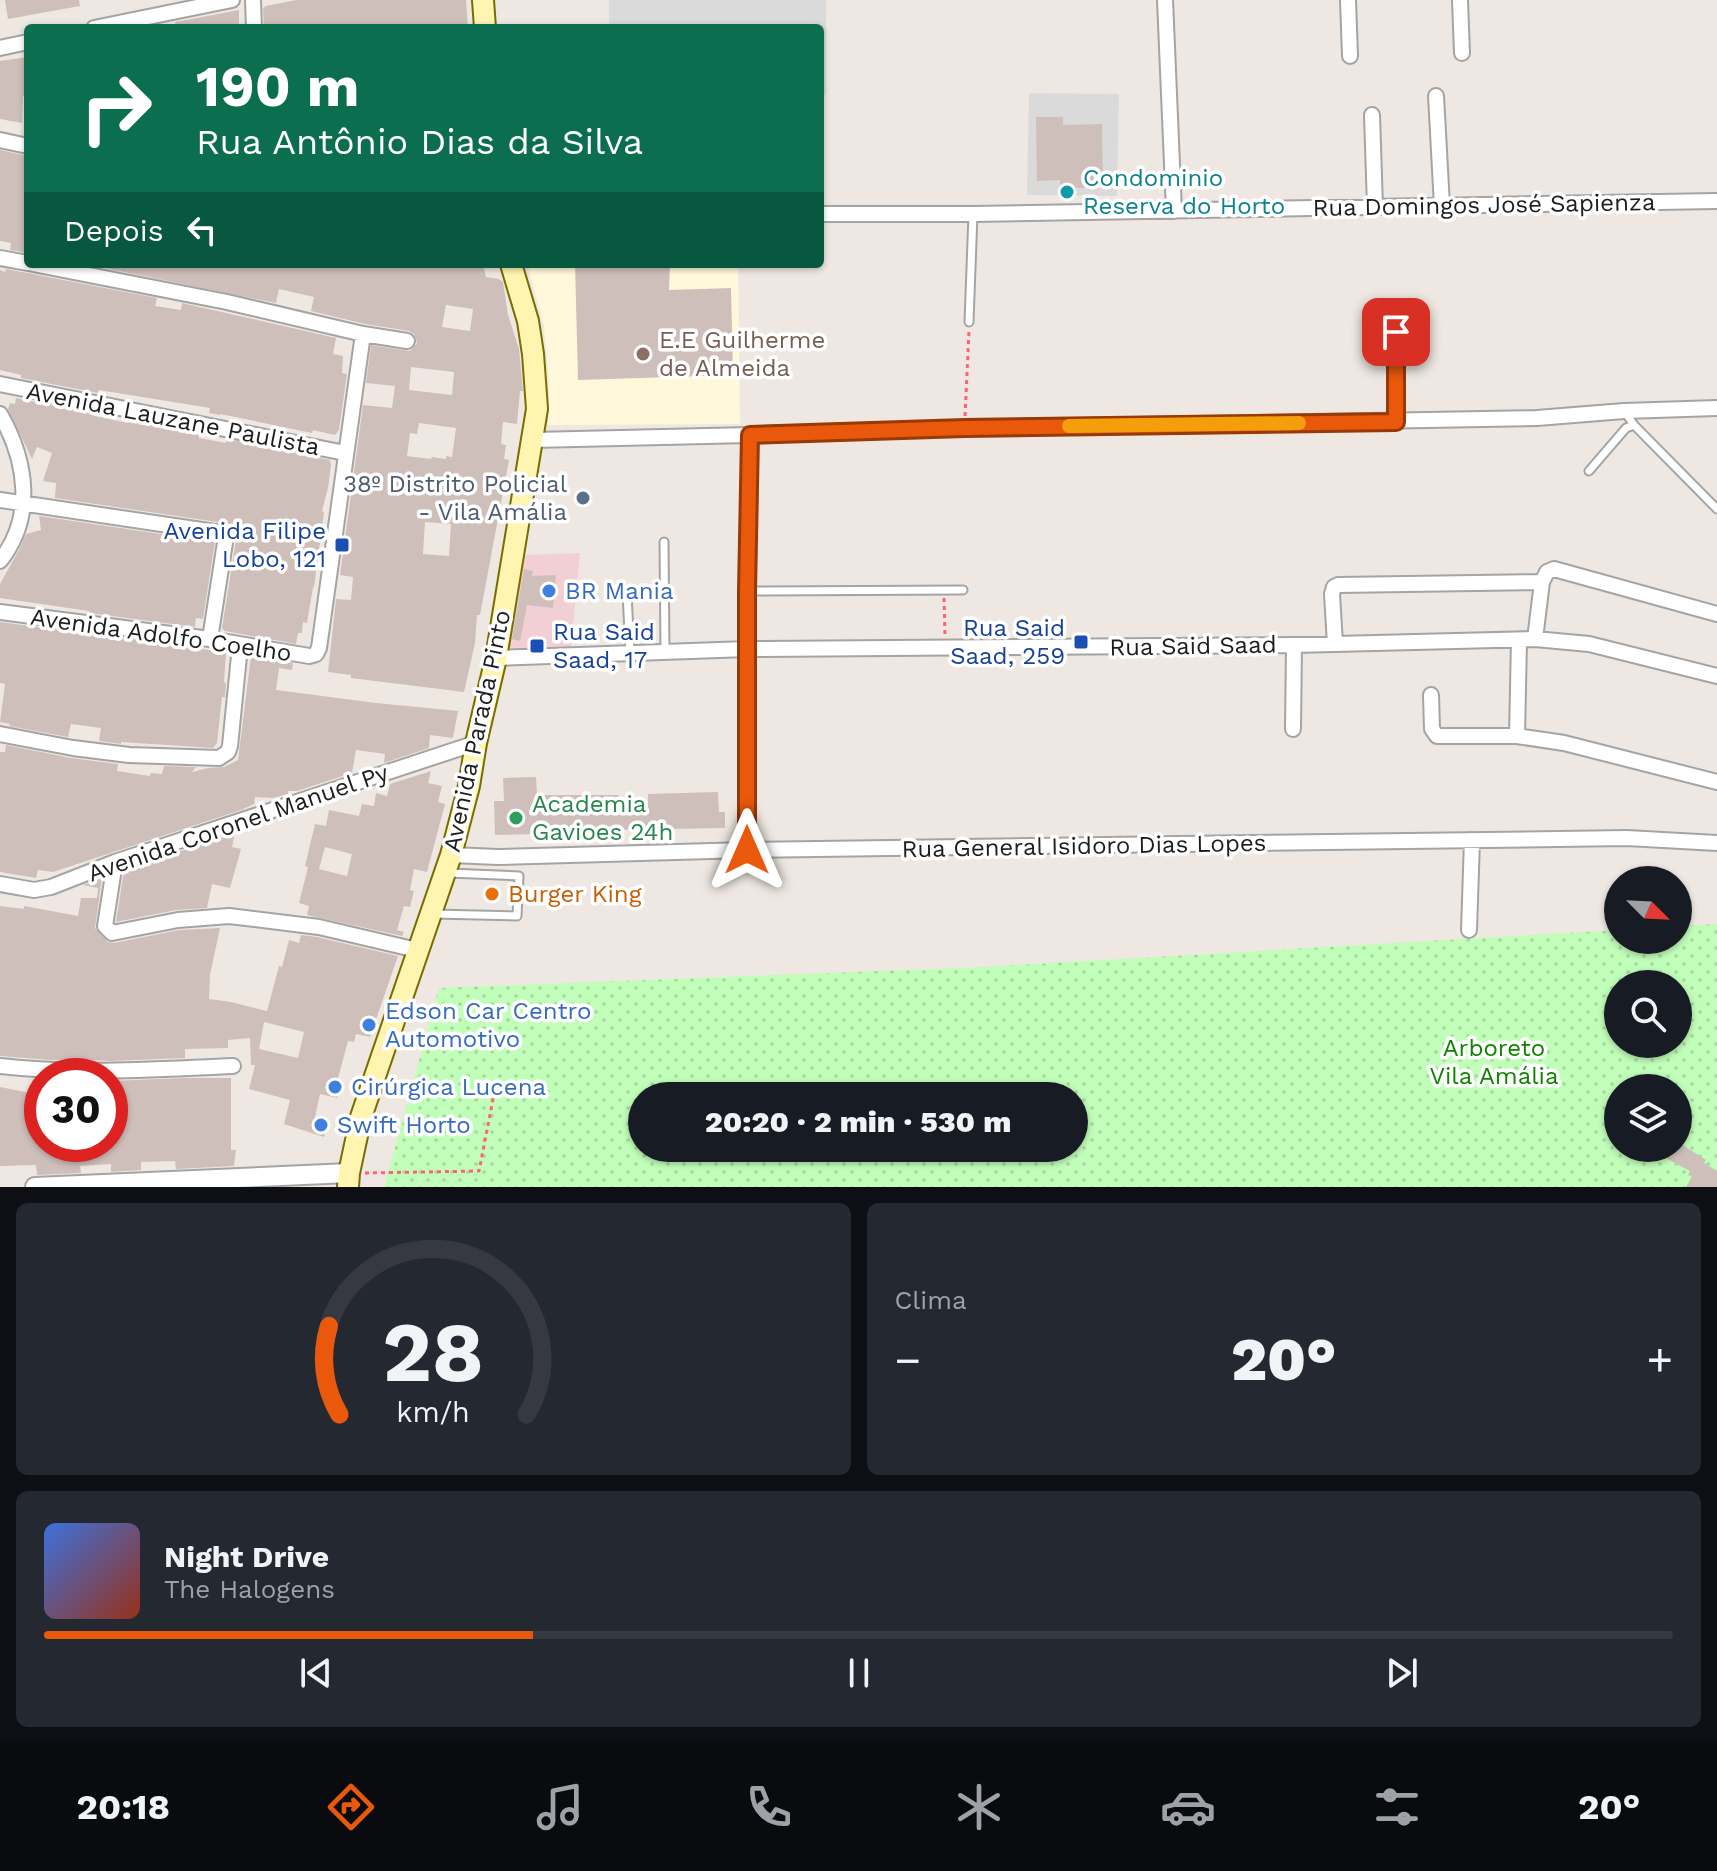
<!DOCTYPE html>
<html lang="pt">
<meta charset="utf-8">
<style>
:root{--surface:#171b24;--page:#242831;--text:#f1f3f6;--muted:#9ea1a6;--line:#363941;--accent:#ea580c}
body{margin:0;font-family:"Work Sans",sans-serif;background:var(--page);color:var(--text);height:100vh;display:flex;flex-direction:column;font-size:30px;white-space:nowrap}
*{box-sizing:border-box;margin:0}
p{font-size:26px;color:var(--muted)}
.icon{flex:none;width:44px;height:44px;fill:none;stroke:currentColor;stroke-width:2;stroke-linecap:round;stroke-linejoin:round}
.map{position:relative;height:1187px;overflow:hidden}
.sheet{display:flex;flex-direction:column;gap:16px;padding:16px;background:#0d0f14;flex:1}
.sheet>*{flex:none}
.top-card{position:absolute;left:24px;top:24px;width:800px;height:244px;border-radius:8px;box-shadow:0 2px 6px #0004;background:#0b6e4f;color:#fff;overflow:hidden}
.needle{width:52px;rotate:114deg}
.controls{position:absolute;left:1604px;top:866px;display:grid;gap:16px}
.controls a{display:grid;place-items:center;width:88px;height:88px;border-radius:50%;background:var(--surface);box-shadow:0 2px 6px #0004;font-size:40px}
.speed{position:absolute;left:24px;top:1058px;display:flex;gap:16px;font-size:40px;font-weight:700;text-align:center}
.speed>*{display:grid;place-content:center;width:104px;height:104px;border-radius:50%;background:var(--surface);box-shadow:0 2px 6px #0004;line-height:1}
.speed .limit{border:12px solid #d22;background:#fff;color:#111}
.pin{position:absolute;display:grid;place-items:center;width:68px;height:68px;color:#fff;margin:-34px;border-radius:16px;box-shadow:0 4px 12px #0006}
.me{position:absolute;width:88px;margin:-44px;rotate:0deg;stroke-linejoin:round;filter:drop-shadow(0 0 6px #0008)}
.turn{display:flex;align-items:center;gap:28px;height:168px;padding:0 40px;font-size:36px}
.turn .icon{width:104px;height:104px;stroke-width:2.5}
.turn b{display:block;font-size:56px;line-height:68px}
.then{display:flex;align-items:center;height:76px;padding:0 40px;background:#0003;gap:16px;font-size:30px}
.big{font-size:60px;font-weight:800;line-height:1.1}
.sheet .tile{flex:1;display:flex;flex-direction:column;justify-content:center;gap:12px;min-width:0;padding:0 28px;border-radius:12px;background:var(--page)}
.sheet .dial{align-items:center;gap:0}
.dial svg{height:208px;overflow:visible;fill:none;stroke:var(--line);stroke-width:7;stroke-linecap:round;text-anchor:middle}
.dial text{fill:var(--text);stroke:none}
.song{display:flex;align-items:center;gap:24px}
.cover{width:96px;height:96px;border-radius:12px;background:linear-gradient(135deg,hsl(220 70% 55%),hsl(10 70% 35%))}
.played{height:8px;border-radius:4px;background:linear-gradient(90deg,var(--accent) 30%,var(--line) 30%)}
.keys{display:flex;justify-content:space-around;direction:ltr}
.heat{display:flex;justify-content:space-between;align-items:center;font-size:44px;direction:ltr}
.sheet .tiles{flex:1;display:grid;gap:16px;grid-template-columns:1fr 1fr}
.tile:last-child{grid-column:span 2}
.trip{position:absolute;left:628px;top:1082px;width:460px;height:80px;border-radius:40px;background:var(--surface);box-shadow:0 2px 6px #0004;font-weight:800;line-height:80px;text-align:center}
.tabs{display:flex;height:128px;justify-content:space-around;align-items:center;background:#090b0e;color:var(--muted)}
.tabs .icon{width:56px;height:56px}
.tabs .current{color:var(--accent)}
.tabs b{font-size:36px;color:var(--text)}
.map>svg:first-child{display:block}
.residential{fill:#dbdada}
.commercial{fill:#f2cfd4}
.education{fill:#fff8db}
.park{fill:url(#park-dots);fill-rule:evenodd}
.building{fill:#cfbfba;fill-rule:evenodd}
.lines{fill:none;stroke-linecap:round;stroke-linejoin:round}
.service-casing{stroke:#a4a4a4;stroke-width:11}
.minor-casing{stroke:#a4a4a4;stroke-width:18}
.tertiary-casing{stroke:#a4a4a4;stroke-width:22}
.secondary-casing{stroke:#786d00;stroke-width:24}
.path{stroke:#ff6371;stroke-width:3;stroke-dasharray:4 4;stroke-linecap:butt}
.service{stroke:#fff;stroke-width:7}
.minor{stroke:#fff;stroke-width:14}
.tertiary{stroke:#fff;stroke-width:18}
.secondary{stroke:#fff4b0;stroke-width:20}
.route-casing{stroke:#983908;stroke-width:20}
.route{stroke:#ea580c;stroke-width:14}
.slow{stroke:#f59e0b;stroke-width:14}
.culture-dot{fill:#0f9aa8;stroke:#fff;stroke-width:3}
.education-dot{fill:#8d6e63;stroke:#fff;stroke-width:3}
.service-dot{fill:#5c6f8a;stroke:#fff;stroke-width:3}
.transit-dot{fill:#1a4fb4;stroke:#fff;stroke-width:3}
.shop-dot{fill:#3f7fe0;stroke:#fff;stroke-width:3}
.leisure-dot{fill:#2e9e5b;stroke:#fff;stroke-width:3}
.food-dot{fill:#e8710a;stroke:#fff;stroke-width:3}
.labels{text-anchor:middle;stroke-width:7;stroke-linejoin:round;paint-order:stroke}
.culture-label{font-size:24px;fill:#0d838f;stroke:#fff;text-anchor:start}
.street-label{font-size:24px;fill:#1d1d1d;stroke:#fff}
.education-label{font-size:24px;fill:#785e54;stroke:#fff;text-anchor:start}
.service-label{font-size:24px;fill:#4e5e75;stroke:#fff;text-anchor:end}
.transit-label{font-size:24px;fill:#164399;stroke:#fff;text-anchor:end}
.shop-label{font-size:24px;fill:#366cbe;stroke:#fff;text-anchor:start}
.leisure-label{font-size:24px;fill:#27864d;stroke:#fff;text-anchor:start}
.food-label{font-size:24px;fill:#c56008;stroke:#fff;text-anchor:start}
.park-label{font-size:24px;fill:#108401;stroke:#fff}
</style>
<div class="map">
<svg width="1717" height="1187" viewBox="0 0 1717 1187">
<defs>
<pattern id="park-dots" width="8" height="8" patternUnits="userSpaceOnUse" patternTransform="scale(2)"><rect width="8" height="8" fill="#c1feb9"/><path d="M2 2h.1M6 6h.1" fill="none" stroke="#a5d99f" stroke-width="1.8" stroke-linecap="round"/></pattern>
</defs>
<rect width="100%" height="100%" fill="#efe8e2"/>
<path class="residential" d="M609,0H826V95H820V28H609Z
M1029,93L1119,94L1117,196L1027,195Z"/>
<path class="commercial" d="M580,553L571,647L507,648L524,555Z"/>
<path class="education" d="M527,264H738L740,424L548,425L549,381L544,326Z"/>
<path class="park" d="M1717,924V1187H384L439,988L983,967L1618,930V940H1678V926ZM1618,984H1678V1044H1618ZM1618,1088H1678V1148H1618ZM642,1096H1074V1148H642Z"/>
<path class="building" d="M5,0H79L80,6L8,19Z
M296,0H466L468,28H264L263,8L266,6Z
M239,10V28H176L175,22Z
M28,57V96H23L22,123L0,119V61Z
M1036,117H1063V125L1102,124L1103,187L1074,188V196H1060V180L1037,181Z
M0,150L28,156V253L10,250L11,243L0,241Z
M85,264H483L486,277L499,279L503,282L508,315L519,349L523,391H520L517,424L503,422L501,444L506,445L504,459L509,460L480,615H477L475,643L464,692L351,678V675L328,672L336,599L351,600L353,577L340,575L363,405L392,408L395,386L366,383L371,345L410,351L417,343L414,334L409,331L365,324L311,311L314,297L279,289L276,303ZM446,305L473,309L470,331L442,327ZM411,367L454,372L452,395L409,390ZM419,423L456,428L452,457L446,456V459L432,457L431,459L407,456L410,433L417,434ZM425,522L451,524L449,556L423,554Z
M575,264H670L669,290L731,288L733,375L578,380Z
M6,269L157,298L155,306L181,310L182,303L336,338L333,354L343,356L342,373L347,374L339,430L335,435L313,430L312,433L221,414L220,415L209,413L210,408L99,390L98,393L21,378V375L0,370V270L5,272Z
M16,398L95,413L94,416L128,423L129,420L199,434V438L226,443V439L330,460L331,465L328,488L322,511L324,512L314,587H313L307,623L303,622L302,633H298L296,644L225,631L222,628L237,534L231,524L55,498L56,483L43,481L52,453L37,447L32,459L8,409L10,403L15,404Z
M39,516L215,542L203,619L196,618L195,627L89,613V611L0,598V584L20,548L26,534L41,530Z
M524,569L533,571L532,576L556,575L553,608L527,605L520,641L512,639Z
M0,622L192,647L226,653L224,682L226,683L225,697H222L217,743L213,748L121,742V744L99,741L101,728L71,724L68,737L9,726L10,724L0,722L5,684L0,683Z
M251,656L293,663L292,670L279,668L276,690L376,703L458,711L453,738L430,735L429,748L384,763L385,754L356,750L352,773L297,791H288V794L273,798L255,797L254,804L241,810L53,872L38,870L36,878L0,872V752H5L6,745L71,758L118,764L117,771L150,776L151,773L162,774L164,766L196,767L192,772L208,768L224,767L238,760Z
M431,771L428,783L442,786L438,802L445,804L427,872L414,869L410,890L414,891L410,907L404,906L397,930L404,932L402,936L307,915L309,906L299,903L308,867L305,866L315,824L326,826L329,810L359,816L362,804L374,806L376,793L387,796L390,784ZM325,847L352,854L347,876L319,869Z
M536,777L537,795H619L620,815L648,813V794L718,792L719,812H725V828L559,831L537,833V834L495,835L494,801H504L503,778Z
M235,833L232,847L241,849L230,888L212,884L207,908L176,910L116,922L124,870Z
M102,878L95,928L108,942L114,943L179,930L220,928L210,975L209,999L231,1002L267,1011L279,966L282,967L289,940L299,943L301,935L317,937L398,956L370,1037L356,1034L354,1042L348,1041L337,1082L342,1083L337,1098L320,1094L315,1117L329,1121L324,1137L284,1124L290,1100L249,1089L255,1065H251L250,1038L228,1040V1048L185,1049V1058L110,1061L76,1059L50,1060L0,1056V906L24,909V906L78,916L81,898H97L98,888L83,885ZM264,1022L304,1032L298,1058L259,1049Z
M185,1078H231V1150H236L234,1166L176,1169L175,1161L141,1162V1170L111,1172V1164L80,1166L81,1173L37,1175L36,1165L0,1166V1087L30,1093L33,1079H42V1144H110V1081Z
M1678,1142L1706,1160L1704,1163L1717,1171V1187H1686L1692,1177L1688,1175L1690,1171L1647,1148H1678Z"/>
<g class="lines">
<g class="service-casing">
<path id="service" d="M969,322L973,214
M1625,412L1634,425L1717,509
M1589,471L1626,428L1634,425
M664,542L665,652
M747,591L963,590
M627,594L630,652
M433,914L517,916L519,876L449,873"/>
</g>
<g class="minor-casing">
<path id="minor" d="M253,0L254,28
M1165,0L1174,211
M1348,0L1350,56
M1460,0L1462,53
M94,28L232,0
M0,48L28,42
M1436,96L1442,206
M1372,115L1375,207
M0,140L28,146
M820,214H973L1717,201
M0,258L28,263
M33,264L227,302L363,334L407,341
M0,384L345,453
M0,414C27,461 35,517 0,561
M1396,422V332
M533,440L750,435L965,428L1537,418L1624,411L1717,408
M0,500L222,533L226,536L210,639
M0,612L210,639L309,656L316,654L319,648L363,334
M1535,639L1542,582L1547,572L1554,569L1717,614
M1335,644L1332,594L1334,587L1338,585L1542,582
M496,658L747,649L1294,645L1535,639L1589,644L1717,676
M1431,695L1432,729L1437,736H1517L1564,743L1717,782
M1293,729L1294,645
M0,734L73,748L129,755L219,758L228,752L230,746L240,646
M1517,736L1519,640
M747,850V591L750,435
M451,855L498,857L747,850L1627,838L1717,843
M115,862L105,926L112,933L178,920L229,916L319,927L417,950
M0,884L34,890L51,887L115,862L476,743
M1469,930L1472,840
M0,1066C77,1075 155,1069 233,1066"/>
</g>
<g class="tertiary-casing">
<path id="tertiary" d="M35,1187L349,1173"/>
</g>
<g class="secondary-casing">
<path id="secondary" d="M483,0L485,28
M348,1187L349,1173L361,1117L451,855L469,786L476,743L496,658L537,409L533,354L528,321L511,264"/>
</g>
<path class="path" d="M965,416L969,331
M944,598L945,635
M365,1173L479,1171L495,1089"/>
<use href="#service" class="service"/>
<use href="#minor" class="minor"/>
<use href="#tertiary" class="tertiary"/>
<use href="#secondary" class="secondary"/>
</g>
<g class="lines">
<g class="route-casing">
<path id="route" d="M747,850V591L750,435L965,428L1396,422V332"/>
</g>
<use href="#route" class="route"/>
<path class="slow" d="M1069,426L1299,423"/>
</g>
<circle class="culture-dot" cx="1067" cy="192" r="8"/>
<circle class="education-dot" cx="643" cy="354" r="8"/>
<circle class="service-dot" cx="583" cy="498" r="8"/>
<g class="transit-dot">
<rect x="334" y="537" width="16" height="16" rx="4"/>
<rect x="1073" y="634" width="16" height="16" rx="4"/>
<rect x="529" y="638" width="16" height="16" rx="4"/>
</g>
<g class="shop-dot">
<circle cx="549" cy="591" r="8"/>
<circle cx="369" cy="1025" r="8"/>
<circle cx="335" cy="1087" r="8"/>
<circle cx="321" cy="1125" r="8"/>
</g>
<circle class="leisure-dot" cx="516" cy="818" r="8"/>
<circle class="food-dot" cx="492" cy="894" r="8"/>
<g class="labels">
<g class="culture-label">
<text x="1083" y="186">Condominio<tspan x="1083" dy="28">Reserva do Horto</tspan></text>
</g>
<g class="street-label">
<text transform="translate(1484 205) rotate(-1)" y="8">Rua Domingos José Sapienza</text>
<text transform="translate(173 419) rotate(11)" y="8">Avenida Lauzane Paulista</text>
<text transform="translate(161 635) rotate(8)" y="8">Avenida Adolfo Coelho</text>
<text transform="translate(1193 646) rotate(-1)" y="8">Rua Said Saad</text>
<text transform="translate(477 731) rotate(-78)" y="8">Avenida Parada Pinto</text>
<text transform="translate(238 823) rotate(-19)" y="8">Avenida Coronel Manuel Py</text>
<text transform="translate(1084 846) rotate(-1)" y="8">Rua General Isidoro Dias Lopes</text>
</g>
<g class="education-label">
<text x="659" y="348">E.E Guilherme<tspan x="659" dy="28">de Almeida</tspan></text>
</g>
<g class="service-label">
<text x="567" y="492">38º Distrito Policial<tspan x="567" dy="28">- Vila Amália</tspan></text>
</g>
<g class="transit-label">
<text x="326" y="539">Avenida Filipe<tspan x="326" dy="28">Lobo, 121</tspan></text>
<text x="1065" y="636">Rua Said<tspan x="1065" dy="28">Saad, 259</tspan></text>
<text x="553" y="640" text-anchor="start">Rua Said<tspan x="553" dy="28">Saad, 17</tspan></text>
</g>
<g class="shop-label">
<text x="565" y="599">BR Mania</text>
<text x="385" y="1019">Edson Car Centro<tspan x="385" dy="28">Automotivo</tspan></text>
<text x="351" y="1095">Cirúrgica Lucena</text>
<text x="337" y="1133">Swift Horto</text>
</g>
<g class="leisure-label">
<text x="532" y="812">Academia<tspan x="532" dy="28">Gavioes 24h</tspan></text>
</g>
<g class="food-label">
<text x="508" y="902">Burger King</text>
</g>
<g class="park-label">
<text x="1494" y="1056">Arboreto<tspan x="1494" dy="28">Vila Amália</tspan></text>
</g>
</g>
</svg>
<div class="controls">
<a><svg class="needle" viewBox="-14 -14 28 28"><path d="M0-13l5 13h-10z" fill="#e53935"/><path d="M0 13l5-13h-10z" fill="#9ea1a6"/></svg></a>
<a><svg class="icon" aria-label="search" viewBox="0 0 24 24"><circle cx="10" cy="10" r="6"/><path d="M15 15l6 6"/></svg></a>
<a><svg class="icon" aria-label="layers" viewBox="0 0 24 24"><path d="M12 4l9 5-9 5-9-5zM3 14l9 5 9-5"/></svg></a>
</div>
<div class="speed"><div class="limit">30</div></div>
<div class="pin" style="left:1396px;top:332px;background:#d93025"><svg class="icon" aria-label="arrive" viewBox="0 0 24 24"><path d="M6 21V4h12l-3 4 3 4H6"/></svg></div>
<svg class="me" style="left:747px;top:850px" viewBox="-20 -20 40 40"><path d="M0-17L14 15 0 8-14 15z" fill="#ea580c" stroke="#fff" stroke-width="4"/></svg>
<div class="trip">20:20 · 2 min · 530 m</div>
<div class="top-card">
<div class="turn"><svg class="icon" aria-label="right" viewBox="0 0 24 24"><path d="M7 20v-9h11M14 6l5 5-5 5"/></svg><div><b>190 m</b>Rua Antônio Dias da Silva</div></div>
<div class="then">Depois<svg class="icon" aria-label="left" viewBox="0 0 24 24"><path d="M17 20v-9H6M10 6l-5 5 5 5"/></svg></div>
</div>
</div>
<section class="sheet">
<div class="tiles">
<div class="tile dial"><svg viewBox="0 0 100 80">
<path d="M14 69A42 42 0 1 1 86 69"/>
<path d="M14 69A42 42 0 0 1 10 35" stroke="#ea580c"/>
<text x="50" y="56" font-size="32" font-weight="700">28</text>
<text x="50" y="72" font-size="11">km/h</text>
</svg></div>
<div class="tile"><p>Clima</p>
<div class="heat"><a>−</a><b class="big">20°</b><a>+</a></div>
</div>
<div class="tile">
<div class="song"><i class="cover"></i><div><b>Night Drive</b><p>The Halogens</p></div></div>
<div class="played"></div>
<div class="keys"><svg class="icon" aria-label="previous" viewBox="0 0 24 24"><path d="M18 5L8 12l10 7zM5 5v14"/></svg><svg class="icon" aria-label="pause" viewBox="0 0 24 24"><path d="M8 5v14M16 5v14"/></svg><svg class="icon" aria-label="next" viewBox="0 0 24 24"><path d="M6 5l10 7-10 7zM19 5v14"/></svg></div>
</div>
</div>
</section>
<nav class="tabs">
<b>20:18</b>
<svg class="icon current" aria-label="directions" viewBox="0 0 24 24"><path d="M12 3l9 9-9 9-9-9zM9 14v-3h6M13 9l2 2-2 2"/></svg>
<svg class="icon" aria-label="music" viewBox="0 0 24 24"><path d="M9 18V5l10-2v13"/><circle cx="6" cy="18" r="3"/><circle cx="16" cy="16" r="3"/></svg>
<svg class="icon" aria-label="phone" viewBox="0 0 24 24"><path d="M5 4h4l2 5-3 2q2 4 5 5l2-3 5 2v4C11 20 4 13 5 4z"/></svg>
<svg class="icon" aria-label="climate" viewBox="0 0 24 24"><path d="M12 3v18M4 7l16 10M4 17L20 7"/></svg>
<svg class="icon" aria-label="car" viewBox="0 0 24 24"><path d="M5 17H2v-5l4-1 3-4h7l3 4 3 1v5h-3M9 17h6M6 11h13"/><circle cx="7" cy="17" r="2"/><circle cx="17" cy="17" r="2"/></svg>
<svg class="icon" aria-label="filters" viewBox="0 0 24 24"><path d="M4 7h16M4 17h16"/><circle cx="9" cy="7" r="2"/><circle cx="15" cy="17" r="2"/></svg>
<b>20°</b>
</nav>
